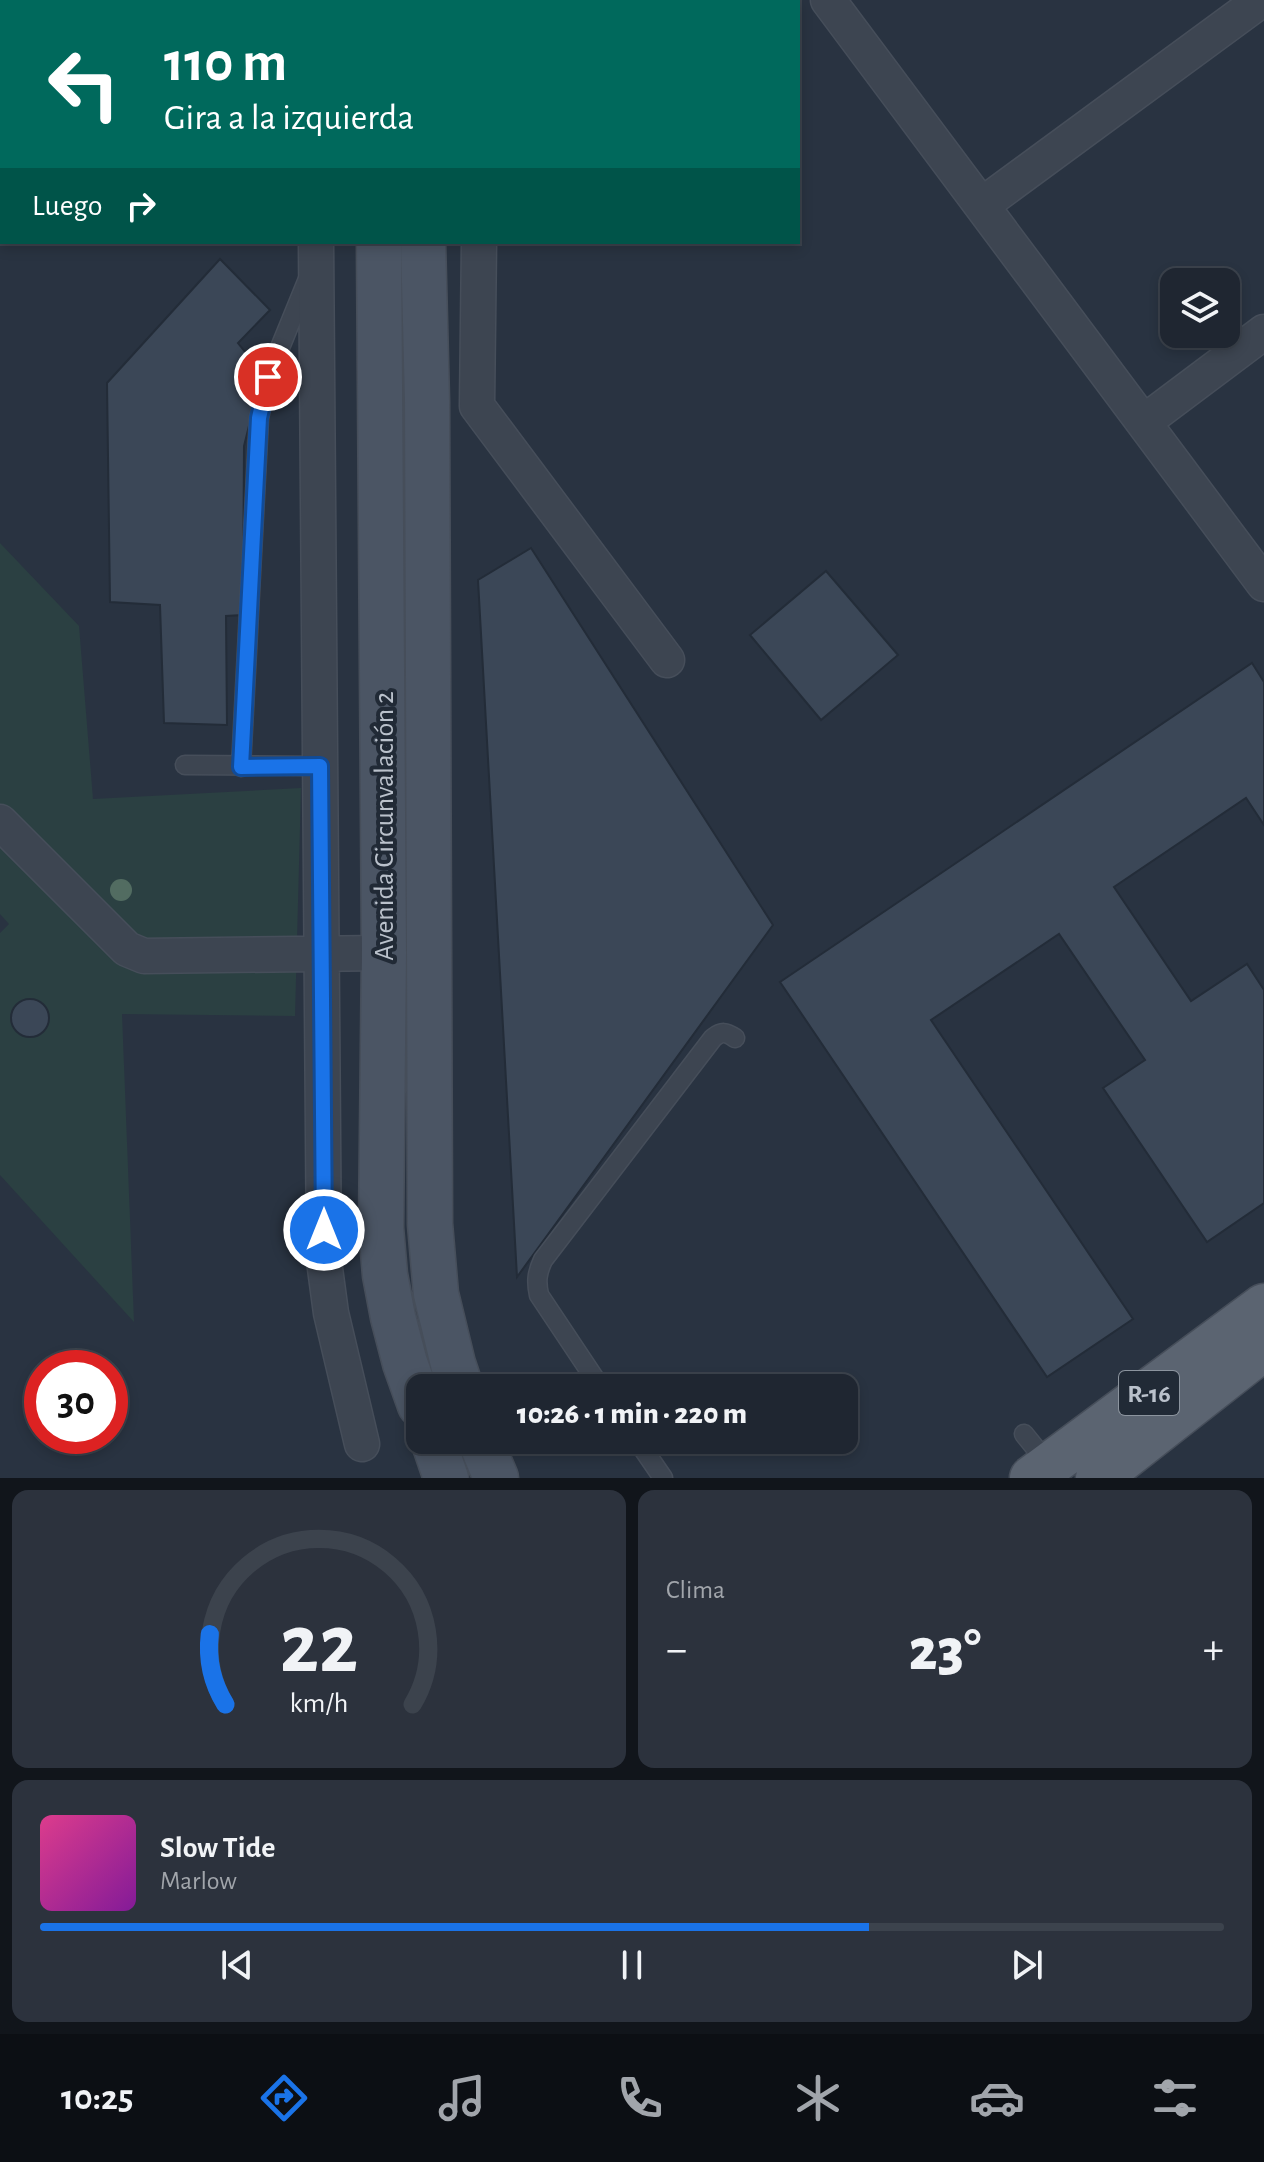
<!DOCTYPE html>
<html lang="es">
<meta charset="utf-8">
<style>
:root{--surface:#1f2631;--page:#2c323d;--text:#f1f3f6;--muted:#a1a5ab;--line:#3c434d;--accent:#1a73e8}
body{margin:0;font-family:"Alegreya Sans",sans-serif;background:var(--page);color:var(--text);height:100vh;display:flex;flex-direction:column;font-size:30px;white-space:nowrap}
*{box-sizing:border-box;margin:0}
p{font-size:26px;color:var(--muted)}
.icon{flex:none;width:44px;height:44px;fill:none;stroke:currentColor;stroke-width:2;stroke-linecap:round;stroke-linejoin:round}
.map{position:relative;height:1478px;overflow:hidden}
.drawer{display:flex;flex-direction:column;gap:12px;padding:12px;background:#11151b;flex:1}
.drawer>*{flex:none}
.hud{position:absolute;left:0px;top:0px;width:800px;height:244px;box-shadow:0 4px 12px #0003,0 0 0 2px var(--line);background:#00695c;color:#fff;overflow:hidden}
.controls{position:absolute;left:1160px;top:268px;display:grid;gap:16px}
.controls a{display:grid;place-items:center;width:80px;height:80px;border-radius:16px;background:var(--surface);box-shadow:0 4px 12px #0003,0 0 0 2px var(--line);font-size:40px}
.speed{position:absolute;left:24px;top:1350px;display:flex;gap:16px;font-size:40px;font-weight:700;text-align:center}
.speed>*{display:grid;place-content:center;width:104px;height:104px;border-radius:50%;background:var(--surface);box-shadow:0 4px 12px #0003,0 0 0 2px var(--line);line-height:1}
.speed .limit{border:12px solid #d22;background:#fff;color:#111}
.pin{position:absolute;display:grid;place-items:center;width:68px;height:68px;color:#fff;margin:-34px;border:4px solid #fff;border-radius:50%;box-shadow:0 2px 8px #0007}
.me{position:absolute;width:88px;margin:-44px;rotate:0deg;stroke-linejoin:round;filter:drop-shadow(0 0 6px #0008)}
.turn{display:flex;align-items:center;gap:28px;height:168px;padding:0 32px;font-size:36px}
.turn .icon{width:104px;height:104px;stroke-width:2.5}
.turn b{display:block;font-size:56px;line-height:68px}
.then{display:flex;align-items:center;height:76px;padding:0 32px;background:#0003;gap:16px;font-size:30px}
.big{font-size:60px;font-weight:800;line-height:1.1}
.drawer .widget{flex:1;display:flex;flex-direction:column;justify-content:center;gap:12px;min-width:0;padding:0 28px;border-radius:16px;background:var(--page)}
.drawer .dial{align-items:center;gap:0}
.dial svg{height:208px;overflow:visible;fill:none;stroke:var(--line);stroke-width:7;stroke-linecap:round;text-anchor:middle}
.dial text{fill:var(--text);stroke:none}
.song{display:flex;align-items:center;gap:24px}
.cover{width:96px;height:96px;border-radius:12px;background:linear-gradient(135deg,hsl(330 70% 55%),hsl(290 70% 35%))}
.played{height:8px;border-radius:4px;background:linear-gradient(90deg,var(--accent) 70%,var(--line) 70%)}
.keys{display:flex;justify-content:space-around;direction:ltr}
.heat{display:flex;justify-content:space-between;align-items:center;font-size:44px;direction:ltr}
.drawer .tiles{flex:1;display:grid;gap:12px;grid-template-columns:1fr 1fr}
.widget:last-child{grid-column:span 2}
.trip{position:absolute;left:406px;top:1374px;width:452px;height:80px;border-radius:16px;background:var(--surface);box-shadow:0 4px 12px #0003,0 0 0 2px var(--line);font-weight:800;line-height:80px;text-align:center}
.dock{display:flex;height:128px;justify-content:space-around;align-items:center;background:#0c0f14;color:var(--muted)}
.dock .icon{width:56px;height:56px}
.dock .active{color:var(--accent)}
.dock b{font-size:36px;color:var(--text)}
.map>svg:first-child{display:block}
.green{fill:#2b4042}
.building{fill:#3b4757;stroke:#232c38;stroke-width:2}
.lines{fill:none;stroke-linecap:round;stroke-linejoin:round}
.lane-casing{stroke:#464e5a;stroke-width:21}
.street-casing{stroke:#464e5a;stroke-width:37}
.secondary-casing{stroke:#464e5a;stroke-width:47}
.primary-casing{stroke:#464e5a;stroke-width:47}
.lane{stroke:#3d4551;stroke-width:18}
.street{stroke:#3d4551;stroke-width:34}
.secondary{stroke:#4b5564;stroke-width:44}
.primary{stroke:#5b6471;stroke-width:44}
.tree{fill:#526c61}
.route-casing{stroke:#114b97;stroke-width:20}
.route{stroke:#1a73e8;stroke-width:14}
.labels{text-anchor:middle;stroke-width:8;stroke-linejoin:round;paint-order:stroke}
.shield{fill:#212a36;stroke:#8c949e;stroke-width:2}
.shield-label{font-size:26px;font-weight:bold;fill:#bac1cb}
.street-label{font-size:28px;fill:#bac1cb;stroke:#212a36}
</style>
<div class="map">
<svg width="1264" height="1478" viewBox="0 0 1264 1478">
<rect width="100%" height="100%" fill="#293341"/>
<path class="green" d="M0,543L79,626L93,799L301,788L295,1016L122,1014L134,1322L0,1175V933L9,924L0,914Z"/>
<path class="building" d="M220,259L270,310L238,343L262,373L244,446L243,615L226,616L227,725L164,723L160,605L110,602L107,383Z
M531,548L773,925L517,1277L478,580Z
M826,571L898,655L821,720L750,635Z
M1252,663L1264,682V825L1246,798L1114,887L1191,1001L1247,964L1264,990V1203L1207,1242L1103,1088L1145,1060L1059,934L931,1020L1133,1319L1047,1377L780,982Z
M11 1018a19 19 0 1 1 38 0a19 19 0 1 1-38 0Z"/>
<g class="lines">
<g class="lane-casing">
<path id="lane" d="M185,765L320,766
M241,767L259,418L268,377L308,279
M601,1388L539,1295C536,1281 537,1273 543,1260L713,1038C722,1031 726,1032 735,1038
M1024,1434L1049,1465
M637,1440L663,1478"/>
</g>
<g class="street-casing">
<path id="street" d="M297,0L298,2
M466,0V2
M828,0L1264,584
M982,205L1261,0
M316,242L324,1261L331,1313L362,1444
M479,242L477,406L667,660
M1144,422L1264,332
M0,822L127,949L144,956L384,953"/>
</g>
<g class="secondary-casing">
<path id="secondary" d="M358,0L359,2
M407,0L408,2
M379,242L384,953L381,1228L385,1275L393,1317L405,1363L420,1405
M423,242L427,401L430,1224L436,1294L453,1364L461,1388
M433,1440L446,1478
M480,1440L496,1478"/>
</g>
<g class="primary-casing">
<path id="primary" d="M1032,1478L1264,1306
M1098,1478L1264,1348"/>
</g>
<use href="#lane" class="lane"/>
<use href="#street" class="street"/>
<use href="#secondary" class="secondary"/>
<use href="#primary" class="primary"/>
</g>
<circle class="tree" cx="121" cy="890" r="11"/>
<g class="lines">
<g class="route-casing">
<path id="route" d="M268,377L259,418L241,767L320,766L324,1230"/>
</g>
<use href="#route" class="route"/>
</g>
<g class="labels">
<rect class="shield" x="1119" y="1371" width="60" height="44" rx="6"/>
<g class="shield-label">
<text x="1149" y="1402">R-16</text>
</g>
<g class="street-label">
<text transform="translate(383 826) rotate(-90)" y="10">Avenida Circunvalación 2</text>
</g>
</g>
</svg>
<div class="controls">
<a><svg class="icon" aria-label="layers" viewBox="0 0 24 24"><path d="M12 4l9 5-9 5-9-5zM3 14l9 5 9-5"/></svg></a>
</div>
<div class="speed"><div class="limit">30</div></div>
<div class="pin" style="left:268px;top:377px;background:#d93025"><svg class="icon" aria-label="arrive" viewBox="0 0 24 24"><path d="M6 21V4h12l-3 4 3 4H6"/></svg></div>
<svg class="me" style="left:324px;top:1230px" viewBox="-20 -20 40 40"><circle r="17" fill="#1a73e8" stroke="#fff" stroke-width="3"/><path d="M0-11L8 9 0 5-8 9z" fill="#fff"/></svg>
<div class="trip">10:26 · 1 min · 220 m</div>
<div class="hud">
<div class="turn"><svg class="icon" aria-label="left" viewBox="0 0 24 24"><path d="M17 20v-9H6M10 6l-5 5 5 5"/></svg><div><b>110 m</b>Gira a la izquierda</div></div>
<div class="then">Luego<svg class="icon" aria-label="right" viewBox="0 0 24 24"><path d="M7 20v-9h11M14 6l5 5-5 5"/></svg></div>
</div>
</div>
<section class="drawer">
<div class="tiles">
<div class="widget dial"><svg viewBox="0 0 100 80">
<path d="M14 69A42 42 0 1 1 86 69"/>
<path d="M14 69A42 42 0 0 1 8 42" stroke="#1a73e8"/>
<text x="50" y="56" font-size="32" font-weight="700">22</text>
<text x="50" y="72" font-size="11">km/h</text>
</svg></div>
<div class="widget"><p>Clima</p>
<div class="heat"><a>−</a><b class="big">23°</b><a>+</a></div>
</div>
<div class="widget">
<div class="song"><i class="cover"></i><div><b>Slow Tide</b><p>Marlow</p></div></div>
<div class="played"></div>
<div class="keys"><svg class="icon" aria-label="previous" viewBox="0 0 24 24"><path d="M18 5L8 12l10 7zM5 5v14"/></svg><svg class="icon" aria-label="pause" viewBox="0 0 24 24"><path d="M8 5v14M16 5v14"/></svg><svg class="icon" aria-label="next" viewBox="0 0 24 24"><path d="M6 5l10 7-10 7zM19 5v14"/></svg></div>
</div>
</div>
</section>
<nav class="dock">
<b>10:25</b>
<svg class="icon active" aria-label="directions" viewBox="0 0 24 24"><path d="M12 3l9 9-9 9-9-9zM9 14v-3h6M13 9l2 2-2 2"/></svg>
<svg class="icon" aria-label="music" viewBox="0 0 24 24"><path d="M9 18V5l10-2v13"/><circle cx="6" cy="18" r="3"/><circle cx="16" cy="16" r="3"/></svg>
<svg class="icon" aria-label="phone" viewBox="0 0 24 24"><path d="M5 4h4l2 5-3 2q2 4 5 5l2-3 5 2v4C11 20 4 13 5 4z"/></svg>
<svg class="icon" aria-label="climate" viewBox="0 0 24 24"><path d="M12 3v18M4 7l16 10M4 17L20 7"/></svg>
<svg class="icon" aria-label="car" viewBox="0 0 24 24"><path d="M5 17H2v-5l4-1 3-4h7l3 4 3 1v5h-3M9 17h6M6 11h13"/><circle cx="7" cy="17" r="2"/><circle cx="17" cy="17" r="2"/></svg>
<svg class="icon" aria-label="filters" viewBox="0 0 24 24"><path d="M4 7h16M4 17h16"/><circle cx="9" cy="7" r="2"/><circle cx="15" cy="17" r="2"/></svg>
</nav>
